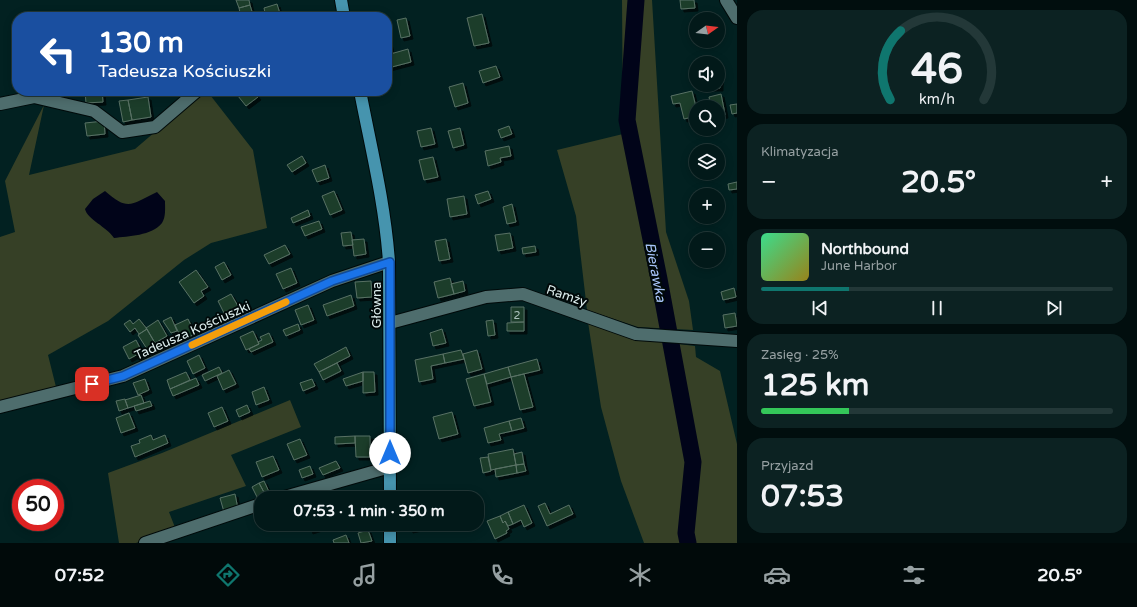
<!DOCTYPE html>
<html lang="pl">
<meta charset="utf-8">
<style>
:root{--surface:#021919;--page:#0c2222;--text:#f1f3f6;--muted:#96a0a2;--line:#233838;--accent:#0f766e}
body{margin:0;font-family:"Varela Round",sans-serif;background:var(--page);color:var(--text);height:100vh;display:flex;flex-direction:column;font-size:15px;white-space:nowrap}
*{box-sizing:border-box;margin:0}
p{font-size:13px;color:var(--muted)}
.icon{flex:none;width:22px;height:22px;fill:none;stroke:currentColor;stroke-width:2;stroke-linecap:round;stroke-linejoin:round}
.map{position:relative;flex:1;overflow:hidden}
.panel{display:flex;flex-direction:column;gap:10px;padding:10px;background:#010e0e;width:400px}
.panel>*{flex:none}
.banner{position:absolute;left:12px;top:12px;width:380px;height:84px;border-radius:16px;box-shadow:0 2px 10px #0003,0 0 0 1px var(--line);background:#1a4fa0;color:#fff;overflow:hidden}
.needle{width:26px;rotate:76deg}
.tools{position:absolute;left:689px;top:12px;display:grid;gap:8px}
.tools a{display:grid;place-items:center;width:36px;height:36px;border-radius:50%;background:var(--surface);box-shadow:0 2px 10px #0003,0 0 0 1px var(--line);font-size:20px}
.speed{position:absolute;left:12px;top:479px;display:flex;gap:8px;font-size:20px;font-weight:700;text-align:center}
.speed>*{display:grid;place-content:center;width:52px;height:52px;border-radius:50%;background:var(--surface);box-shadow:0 2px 10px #0003,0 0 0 1px var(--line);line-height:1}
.speed .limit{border:6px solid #d22;background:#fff;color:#111}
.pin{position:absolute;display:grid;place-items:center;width:34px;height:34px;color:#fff;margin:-17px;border-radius:8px;box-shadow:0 2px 6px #0006}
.me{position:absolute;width:44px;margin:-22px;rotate:0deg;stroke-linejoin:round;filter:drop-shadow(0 0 3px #0008)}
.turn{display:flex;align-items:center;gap:14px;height:84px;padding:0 20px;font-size:18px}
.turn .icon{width:52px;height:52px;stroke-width:2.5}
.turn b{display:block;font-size:28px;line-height:34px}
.big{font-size:30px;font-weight:700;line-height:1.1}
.panel .tile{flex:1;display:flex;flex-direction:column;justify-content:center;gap:6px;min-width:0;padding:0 14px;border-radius:16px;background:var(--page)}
.panel .dial{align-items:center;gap:0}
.dial svg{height:104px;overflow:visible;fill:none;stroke:var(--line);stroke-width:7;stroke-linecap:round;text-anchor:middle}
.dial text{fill:var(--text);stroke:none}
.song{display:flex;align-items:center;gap:12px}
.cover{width:48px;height:48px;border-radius:6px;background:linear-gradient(135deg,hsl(150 70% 55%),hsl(50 70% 35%))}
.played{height:4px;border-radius:2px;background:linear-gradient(90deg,var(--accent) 25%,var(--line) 25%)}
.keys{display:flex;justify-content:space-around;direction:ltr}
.heat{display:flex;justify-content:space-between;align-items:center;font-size:22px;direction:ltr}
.charge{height:6px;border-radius:3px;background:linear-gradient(90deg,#34c759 25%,var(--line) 0)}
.trip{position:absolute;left:254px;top:491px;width:230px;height:40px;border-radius:16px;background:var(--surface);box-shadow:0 2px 10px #0003,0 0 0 1px var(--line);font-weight:700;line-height:40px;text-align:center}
.tab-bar{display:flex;height:64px;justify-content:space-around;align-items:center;background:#010a0a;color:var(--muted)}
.tab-bar .icon{width:28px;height:28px}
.tab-bar .active{color:var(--accent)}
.tab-bar b{font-size:18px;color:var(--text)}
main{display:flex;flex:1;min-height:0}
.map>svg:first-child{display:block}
.green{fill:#364026}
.water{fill:#010419}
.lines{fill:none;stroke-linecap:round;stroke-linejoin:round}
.river{stroke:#010419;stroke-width:17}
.building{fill:#1a3e2c;stroke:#597164;filter:url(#shadow)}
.minor-casing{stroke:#000a0a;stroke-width:14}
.major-casing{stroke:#000a0a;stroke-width:14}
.minor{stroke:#4e6d6d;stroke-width:12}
.major{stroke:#4694ae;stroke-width:12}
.route-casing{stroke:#114b97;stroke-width:10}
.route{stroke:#1a73e8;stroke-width:7}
.slow{stroke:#f59e0b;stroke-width:7}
.labels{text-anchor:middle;stroke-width:4;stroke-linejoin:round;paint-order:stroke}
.number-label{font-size:11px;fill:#acc1bd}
.street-label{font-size:13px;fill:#dceded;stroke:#010909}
.water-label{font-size:14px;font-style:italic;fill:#a6c2f7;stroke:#010909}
</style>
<main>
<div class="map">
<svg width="737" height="543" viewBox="0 0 737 543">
<defs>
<filter id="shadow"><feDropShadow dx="3" dy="3" stdDeviation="0" flood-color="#0009"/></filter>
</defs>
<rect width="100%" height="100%" fill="#022121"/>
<path class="green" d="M622,0H652L666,232L689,301L693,330L638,327L587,310L576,216L557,150L623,134Z
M203,91H207L253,150L267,228L211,243L184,260L108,321L48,355L56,387L0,405V237L15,232L5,181L44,105L29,175L135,149Z
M588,322L669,342L691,462L685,514V538L686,543H644L621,481L601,407Z
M670,343L695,346L696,357L720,371L737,444V543H692L690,534L696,463Z
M290,400L301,427L231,455L246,486L169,512L176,530L136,543H119L108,473L162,453Z"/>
<path class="water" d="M105,191C129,212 131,204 157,192L165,201C165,208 166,217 162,223C152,236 128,236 114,238C107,227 87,219 85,209L93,199Z"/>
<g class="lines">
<path class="river" d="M636,0L627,120L659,279L693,462L686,533L688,543"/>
</g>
<path class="building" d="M236,0H249L250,5L239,8Z
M680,0H694L695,8L681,9Z
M277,4L281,17H266L264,8Z
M250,5L253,15L241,17L239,8Z
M482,14L489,43L474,46L467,18Z
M406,18L410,36L401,38L397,20Z
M387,34L392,53L387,55Z
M408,49L411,62L388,68L387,55Z
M496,66L500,77L483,83L479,71Z
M718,67H722L720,83H718Z
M463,83L468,103L455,107L449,87Z
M718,83H720V88H711V85H718Z
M85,91H102L103,102L86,103Z
M234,91H253L258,97L246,106Z
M692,91L696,107V116L684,119L680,103L673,104L671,96Z
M721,94L724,109L718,110V107H711L709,97Z
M148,97L151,117L132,120L128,100Z
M128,100L132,120L123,122L119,101Z
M737,104V113L732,114L730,105Z
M724,109L725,115L718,116V110Z
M104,121L105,134L87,136L85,123Z
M509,126L512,134L501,138L498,130Z
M431,128L435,144L421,147L417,131Z
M460,128L464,145L453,148L448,131Z
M509,146L511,156L500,158L501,162L488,166L485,151Z
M302,156L306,163L292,172L287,165Z
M433,157L438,177L424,180L419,160Z
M325,165L329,178L317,182L312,170Z
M737,182V189L729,190L728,184Z
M334,191L342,210L330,215L322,196Z
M488,191L491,199L478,204L475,195Z
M464,196L467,214L450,217L447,199Z
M512,204L516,222L507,224L503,207Z
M308,210L310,216L293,223L291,218Z
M319,221L322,229L305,236L301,227Z
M351,232L353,245L343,246L341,233Z
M510,233L513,248L498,251L495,235Z
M364,239L366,254L354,256L352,240Z
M446,239L450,259L439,261L435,241Z
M285,245L290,254L269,264L264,255Z
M535,246L536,252L523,254L522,248Z
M224,262L231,275L222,280L215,267Z
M291,268L297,283L283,289L276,274Z
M196,270L208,287L201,291L204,296L194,303L179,282Z
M450,278L454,294L438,298L434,282Z
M371,281L372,297L357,298L355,282Z
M463,281L465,291L454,294L451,284Z
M734,288L736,297L723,300L721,292Z
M231,294L239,308L225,315L218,301Z
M351,295L354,306L327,316L323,305Z
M308,305L314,320L301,325L295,310Z
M511,307H524V322H511Z
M735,313L737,326L725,328L723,315Z
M171,317L177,331L171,333L163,321Z
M139,319L147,329L139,334L135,328L130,332L124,324L130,320L133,324Z
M188,319L195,334L182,340L175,325Z
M158,320L167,336L155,343L146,328Z
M493,320L495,335L488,336L486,321Z
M524,322V331H507V323Z
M298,324L300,330L286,336L283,330Z
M147,329L155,343L147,349L138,335Z
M442,329L446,343L433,346L430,333Z
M253,331L259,344L246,350L240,337Z
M269,333L273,342L251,352L249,349L259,344L258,342L262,340L260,337Z
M136,340L142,352L129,359L123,347Z
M346,347L350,356L319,372L314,364Z
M461,350L464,359L445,363L443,354Z
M477,350L482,369L468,373L463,354Z
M443,354L445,363L431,366L433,379L419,382L415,360Z
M199,355L205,368L193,374L187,361Z
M537,359L540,370L511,377L508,367Z
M337,363L341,371L323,380L319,372Z
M219,367L222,373L205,381L202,375Z
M508,367L511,377L487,384L484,374Z
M229,370L236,384L223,390L217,376Z
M186,372L190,380L170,389L167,380Z
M363,372V381L346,386L343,379Z
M363,372H374L375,392L363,393Z
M484,374L491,402L474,406L466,379Z
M524,374L533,407L520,410L511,377Z
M196,378L199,385L173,396L170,389Z
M145,379L149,390L138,395L133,383Z
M312,379L315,386L303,391L300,383Z
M264,387L269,400L256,405L252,392Z
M141,395L144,403L128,408L125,400Z
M125,399L128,408L119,411L116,401Z
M150,401L152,406L136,411L134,406Z
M247,405L250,412L239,417L236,410Z
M222,407L228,421L214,427L208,413Z
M452,412L458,434L439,439L433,417Z
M129,413L135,428L121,433L116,418Z
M521,418L524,428L512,431L509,421Z
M509,421L512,431L499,434L501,440L488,443L484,428Z
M151,435L153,440L165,435L168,443L135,457L131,446L140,443L139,440Z
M355,436V443L335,444V437Z
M355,436H370V457H356Z
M300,439L307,455L294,460L287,444Z
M513,449L516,465L491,470L488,454Z
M522,452L524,464L516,465L514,454Z
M273,456L279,470L262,477L256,462Z
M488,457L491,471L483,473L480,458Z
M336,461L340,468L323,475L319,468Z
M524,464L526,471L517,473L516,465Z
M516,465L517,473L496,477L495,469Z
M310,466L313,474L302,478L299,470Z
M264,481L270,494L266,496L259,483Z
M259,483L266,496L258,499L252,487Z
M235,494L238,509L224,512L220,498Z
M545,503L550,514L569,505L573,514L547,526L538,506Z
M524,505L532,523L524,527L521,520L513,524L508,512Z
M508,512L513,524L508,526L505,521L503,523L500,516Z
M500,516L503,523L505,521L509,529L506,531L507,533L495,539L487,521Z
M308,524H328L329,525L310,531Z
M409,524H423L424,527L410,530Z
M368,530L372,541L361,543L358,533Z
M346,535L349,543H334L333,540Z"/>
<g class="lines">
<g class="minor-casing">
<path id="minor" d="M726,0L737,18
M0,104L34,97L94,111L122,132L155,127L197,91
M390,323L486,297L523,294L636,334L737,341
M0,407L123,376L332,281L389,262
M281,498L390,467
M145,543L261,504"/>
</g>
<g class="major-casing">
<path id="major" d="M341,0L344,17
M360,91C371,148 385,204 389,262L390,498
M390,524V543"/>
</g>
<use href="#minor" class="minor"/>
<use href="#major" class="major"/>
</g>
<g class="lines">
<g class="route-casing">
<path id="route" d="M92,384L123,376L332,281L390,262V453"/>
</g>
<use href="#route" class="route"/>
<path class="slow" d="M192,345L286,302"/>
</g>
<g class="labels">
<g class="number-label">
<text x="517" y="319">2</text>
</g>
<g class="street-label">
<text transform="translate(567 295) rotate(19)" y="5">Ramży</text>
<text transform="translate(376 305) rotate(-90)" y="5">Główna</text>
<text transform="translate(192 330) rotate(-24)" y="5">Tadeusza Kościuszki</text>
</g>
<g class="water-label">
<text transform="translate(656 272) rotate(79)" y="5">Bierawka</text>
</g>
</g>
</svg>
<div class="tools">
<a><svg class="needle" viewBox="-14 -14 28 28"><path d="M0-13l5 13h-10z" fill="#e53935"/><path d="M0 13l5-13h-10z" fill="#96a0a2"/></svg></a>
<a><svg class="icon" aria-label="sound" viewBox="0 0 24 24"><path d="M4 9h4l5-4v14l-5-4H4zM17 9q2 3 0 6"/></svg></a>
<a><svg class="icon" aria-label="search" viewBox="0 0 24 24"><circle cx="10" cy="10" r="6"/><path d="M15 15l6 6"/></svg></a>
<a><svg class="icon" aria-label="layers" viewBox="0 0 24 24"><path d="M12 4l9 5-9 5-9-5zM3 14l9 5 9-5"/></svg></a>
<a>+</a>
<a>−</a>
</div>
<div class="speed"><div class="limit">50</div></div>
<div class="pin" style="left:92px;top:384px;background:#d93025"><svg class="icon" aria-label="arrive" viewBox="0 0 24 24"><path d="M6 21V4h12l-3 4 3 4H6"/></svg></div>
<svg class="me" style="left:390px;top:453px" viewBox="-20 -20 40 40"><circle r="19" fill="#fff"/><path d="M0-13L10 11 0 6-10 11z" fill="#1a73e8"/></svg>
<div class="trip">07:53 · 1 min · 350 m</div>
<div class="banner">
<div class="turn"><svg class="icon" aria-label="left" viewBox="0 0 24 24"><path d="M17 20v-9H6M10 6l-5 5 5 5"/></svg><div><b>130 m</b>Tadeusza Kościuszki</div></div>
</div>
</div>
<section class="panel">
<div class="tile dial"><svg viewBox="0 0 100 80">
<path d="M14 69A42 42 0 1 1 86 69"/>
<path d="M14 69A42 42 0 0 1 22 16" stroke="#0f766e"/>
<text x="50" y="56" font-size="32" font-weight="700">46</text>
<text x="50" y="72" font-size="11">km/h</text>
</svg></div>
<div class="tile"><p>Klimatyzacja</p>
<div class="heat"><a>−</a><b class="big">20.5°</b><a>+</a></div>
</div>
<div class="tile">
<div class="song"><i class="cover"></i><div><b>Northbound</b><p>June Harbor</p></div></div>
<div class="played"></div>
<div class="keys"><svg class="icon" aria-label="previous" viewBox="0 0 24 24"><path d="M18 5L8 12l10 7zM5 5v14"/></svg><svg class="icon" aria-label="pause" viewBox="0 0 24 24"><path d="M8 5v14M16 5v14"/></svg><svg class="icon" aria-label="next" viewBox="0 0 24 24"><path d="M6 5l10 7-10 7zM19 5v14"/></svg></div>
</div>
<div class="tile"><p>Zasięg · 25%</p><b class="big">125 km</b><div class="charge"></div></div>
<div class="tile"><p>Przyjazd</p><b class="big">07:53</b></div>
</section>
</main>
<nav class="tab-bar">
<b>07:52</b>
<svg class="icon active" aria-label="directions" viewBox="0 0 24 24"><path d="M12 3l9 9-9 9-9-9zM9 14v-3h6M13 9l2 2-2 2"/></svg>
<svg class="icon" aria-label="music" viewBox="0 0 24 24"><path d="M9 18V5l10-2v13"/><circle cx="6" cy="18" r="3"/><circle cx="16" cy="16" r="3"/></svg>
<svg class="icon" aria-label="phone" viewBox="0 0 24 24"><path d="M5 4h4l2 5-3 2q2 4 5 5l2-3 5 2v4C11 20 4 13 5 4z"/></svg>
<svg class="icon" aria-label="climate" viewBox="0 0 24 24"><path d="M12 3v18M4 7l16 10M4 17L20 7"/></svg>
<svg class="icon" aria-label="car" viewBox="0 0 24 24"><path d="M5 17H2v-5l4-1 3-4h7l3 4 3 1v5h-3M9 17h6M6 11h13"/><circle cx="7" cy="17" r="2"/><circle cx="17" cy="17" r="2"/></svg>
<svg class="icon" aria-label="filters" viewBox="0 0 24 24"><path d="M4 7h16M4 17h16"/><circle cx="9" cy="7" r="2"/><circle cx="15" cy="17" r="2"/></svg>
<b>20.5°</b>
</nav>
